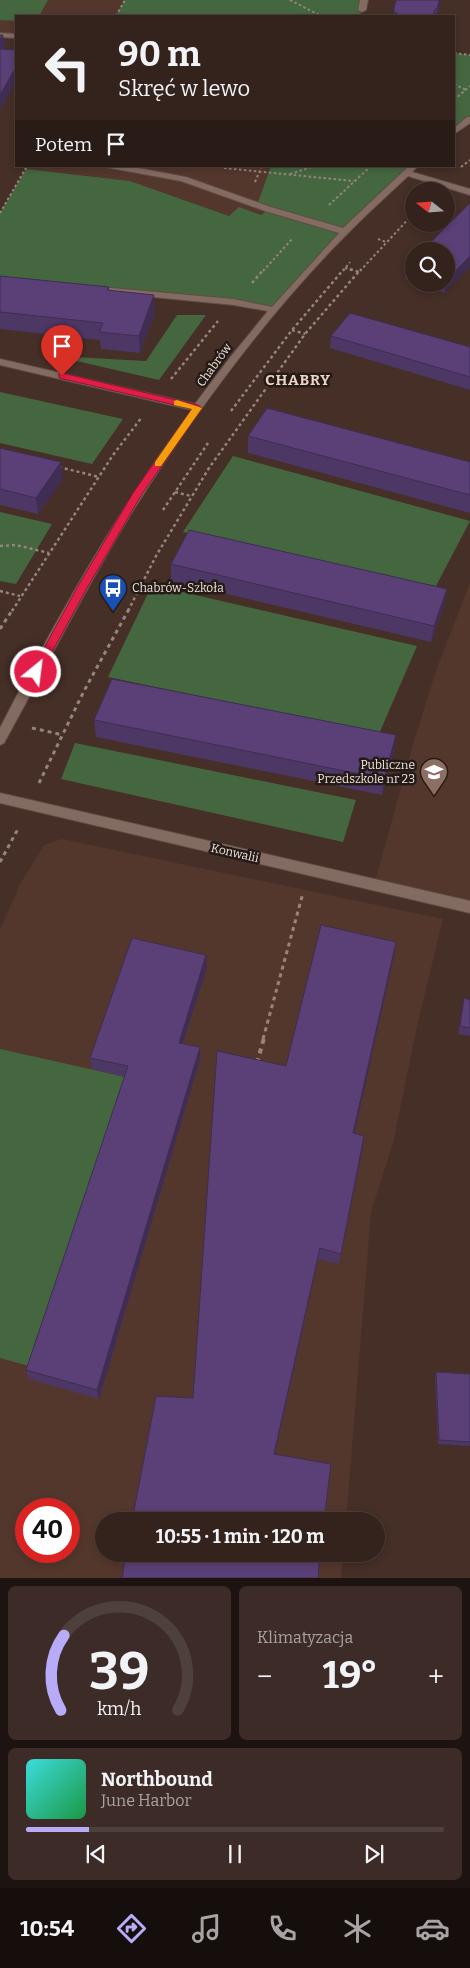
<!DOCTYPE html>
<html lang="pl">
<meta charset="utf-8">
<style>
:root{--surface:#34231d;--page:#3c2b26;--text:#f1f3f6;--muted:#a9a4a4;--line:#4e403b;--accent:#b8abf7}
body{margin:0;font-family:Bitter,serif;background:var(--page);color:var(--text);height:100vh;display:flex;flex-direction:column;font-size:19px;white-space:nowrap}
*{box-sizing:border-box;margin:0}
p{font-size:16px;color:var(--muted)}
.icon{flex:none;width:28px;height:28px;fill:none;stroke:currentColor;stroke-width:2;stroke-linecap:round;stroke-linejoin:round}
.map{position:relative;height:1578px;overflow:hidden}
.drawer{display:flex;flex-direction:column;gap:8px;padding:8px;background:#1d1310;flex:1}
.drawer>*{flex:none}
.banner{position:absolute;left:15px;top:15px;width:440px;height:152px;border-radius:0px;box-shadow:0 2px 8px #0003,0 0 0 1px var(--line);background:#34231d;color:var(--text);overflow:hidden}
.needle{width:32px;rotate:287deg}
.buttons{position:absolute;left:405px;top:182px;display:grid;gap:10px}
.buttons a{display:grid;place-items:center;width:50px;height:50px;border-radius:50%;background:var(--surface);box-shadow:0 2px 8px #0003,0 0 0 1px var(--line);font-size:25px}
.speed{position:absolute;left:15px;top:1498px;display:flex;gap:10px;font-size:25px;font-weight:700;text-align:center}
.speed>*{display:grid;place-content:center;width:65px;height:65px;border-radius:50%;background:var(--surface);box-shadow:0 2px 8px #0003,0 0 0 1px var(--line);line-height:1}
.speed .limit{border:8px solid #d22;background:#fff;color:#111}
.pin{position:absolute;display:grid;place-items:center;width:42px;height:42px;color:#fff;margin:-51px -21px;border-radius:50% 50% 50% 0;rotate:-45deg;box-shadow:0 0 5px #0007}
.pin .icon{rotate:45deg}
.me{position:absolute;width:55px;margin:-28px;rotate:29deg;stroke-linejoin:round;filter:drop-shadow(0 0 4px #0008)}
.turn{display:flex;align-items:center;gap:18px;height:105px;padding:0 20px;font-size:22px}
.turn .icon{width:65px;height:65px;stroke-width:2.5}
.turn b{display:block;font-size:35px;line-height:42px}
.then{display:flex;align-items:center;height:48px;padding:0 20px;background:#0003;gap:10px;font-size:19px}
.big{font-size:38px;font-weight:700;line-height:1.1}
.drawer .card{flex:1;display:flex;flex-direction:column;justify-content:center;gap:8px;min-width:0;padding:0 18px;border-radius:8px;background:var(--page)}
.drawer .dial{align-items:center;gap:0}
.dial svg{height:130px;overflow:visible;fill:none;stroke:var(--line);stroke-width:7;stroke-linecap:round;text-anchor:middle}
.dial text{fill:var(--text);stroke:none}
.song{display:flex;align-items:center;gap:15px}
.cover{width:60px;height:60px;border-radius:8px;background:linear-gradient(135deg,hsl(180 70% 55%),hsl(140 70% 35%))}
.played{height:5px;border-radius:2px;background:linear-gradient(90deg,var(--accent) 15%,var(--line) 15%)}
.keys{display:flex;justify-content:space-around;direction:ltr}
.heat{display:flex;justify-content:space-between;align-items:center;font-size:28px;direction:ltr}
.drawer .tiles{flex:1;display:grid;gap:8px;grid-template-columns:1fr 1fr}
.card:last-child{grid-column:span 2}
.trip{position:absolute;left:95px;top:1512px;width:290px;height:50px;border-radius:25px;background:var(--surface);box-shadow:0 2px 8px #0003,0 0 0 1px var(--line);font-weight:700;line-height:50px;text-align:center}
.tab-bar{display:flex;height:80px;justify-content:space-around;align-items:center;background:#150e0c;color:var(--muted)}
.tab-bar .icon{width:35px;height:35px}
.tab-bar .selected{color:var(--accent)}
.tab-bar b{font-size:22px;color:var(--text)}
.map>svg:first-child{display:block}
.built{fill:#54372c;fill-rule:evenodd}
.green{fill:#456740}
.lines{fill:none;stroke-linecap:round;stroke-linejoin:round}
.minor-casing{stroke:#5e4c45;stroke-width:2}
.path-far3{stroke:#96847d;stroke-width:2;stroke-dasharray:2.5 2.5;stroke-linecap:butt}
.path-far2{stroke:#96847d;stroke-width:2.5;stroke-dasharray:3 3;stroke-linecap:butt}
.path-far1{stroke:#96847d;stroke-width:3;stroke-dasharray:4 4;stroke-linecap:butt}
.path{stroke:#96847d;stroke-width:4;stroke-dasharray:5 5;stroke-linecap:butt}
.minor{fill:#846b62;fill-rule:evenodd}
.wall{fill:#4d3765}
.shaded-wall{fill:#3f2d53}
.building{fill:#5a4076;stroke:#3f2d53}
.route{fill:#e11d48;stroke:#92132f}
.slow{fill:#f59e0b}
.labels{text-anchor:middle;stroke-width:5;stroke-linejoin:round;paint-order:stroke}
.street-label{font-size:12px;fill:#f0e2dc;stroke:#241a16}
.poi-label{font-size:12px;fill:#f0e2dc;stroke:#241a16;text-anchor:start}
.far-district-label{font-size:15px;font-weight:bold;letter-spacing:1px;fill:#eed1c7;stroke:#241a16}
</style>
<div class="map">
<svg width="470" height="1578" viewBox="0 0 470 1578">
<rect width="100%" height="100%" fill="#452f27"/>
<path class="built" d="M0,0H125L116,16H16V36L0,35Z
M27,166H271L257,205L268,209L261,215L229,216L130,181L26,169Z
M470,583V907L374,885L414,741L437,668Z
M62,839L443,919L417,1026L393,1143L371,1212L346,1521H104V1554H343L341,1578H0V930L20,884L44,845ZM26,1509H69V1551H26Z"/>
<path class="green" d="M0,0H48L39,16H16V21L0,20Z
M125,0H364L360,16H116Z
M454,53L470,55V119L454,132Z
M271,166H414L382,196L275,310L234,302L0,279V213L26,169L130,181L229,216L239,207L261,215L268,210L257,205Z
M177,315H206L159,380L55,356L146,361Z
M0,392L123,419L92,464L0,443Z
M233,456L470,521L436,586L183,532Z
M0,512L52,524L16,584L0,581Z
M152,585L417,646L379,734L108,677Z
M75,743L356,800L343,842L61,779Z
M0,1049L130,1078L33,1367L0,1358Z"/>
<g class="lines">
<g class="minor-casing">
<path id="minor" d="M360,0H368L366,10L362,12L358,10Z
M0,33L16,34V38L0,37Z
M467,117H470V123L454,134V128Z
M99,166H139L138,168L186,177L271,207L343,228L409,166H418L412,172L470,189V195L408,176C390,193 371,210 353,228C272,308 196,411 134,509C87,585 47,665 4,743L0,745V728C57,618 118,509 192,410L0,365V359L195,404L229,359L268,311L234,305L92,291L89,290V286L234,299L272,307L339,233L265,211L181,181Z
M0,793L470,901V913L0,803Z"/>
</g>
<path class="path-far3" d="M290,0L321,16
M116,16L125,0
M454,53L470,55
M454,84L466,90
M454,100L470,86
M461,167L470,160
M224,168L354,181
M290,174L315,166
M255,182L262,166
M405,203L414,206
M329,205L371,166
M0,213L27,166
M378,239L386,242
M345,268L354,271
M263,271L293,238
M343,271L350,262
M360,271L414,213"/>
<path class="path-far2" d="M350,269L359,272
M252,283L264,269
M292,330L305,334
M171,379L218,321
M231,411L292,330L344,269
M59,467L99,477
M175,492L191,496
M163,510L208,443
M0,546L16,545L49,553
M0,591L20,596
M12,611L113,455L142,417
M128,611L156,556L209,468L305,334L361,269"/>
<path class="path-far1" d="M0,629L13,609
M32,728L63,735
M39,783L84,691L129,609
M0,862L19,827
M263,1039L303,893"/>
<path class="path" d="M257,1063L264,1038"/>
<use href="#minor" class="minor"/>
</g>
<path class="wall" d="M441,0L437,16H393L394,8Z
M218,166H241L240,168Z
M414,259V282L405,279L406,267Z
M0,276L109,287V291L155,313L140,353L101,349L100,340L0,329Z
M418,284H446L445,293Z
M331,336L470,347V390L330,348Z
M248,436L470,462V513L248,453Z
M0,448L63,479L38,514L0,505Z
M171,564L444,606L431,642L171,581Z
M94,720L394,751L382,795L96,737Z
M394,955L354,1134L363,1147L339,1264L318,1259L275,1454L324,1521L193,1398L286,1066Z
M207,968L183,1044L200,1059L99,1399L29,1379L26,1370L125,1077L92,1069L90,1058Z
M464,998L470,1000V1036L458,1034Z
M436,1372L470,1374V1446L438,1444L435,1376Z"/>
<path class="shaded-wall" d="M439,0H441L437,16H436Z
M3,35L5,48L0,56V41Z
M16,67V82L0,110V95Z
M470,256V266L445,293L446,281Z
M154,295L155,313L140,353L139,336Z
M61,462L63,479L38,514L36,498Z
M447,589L444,606L431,642L434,626Z
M396,735L394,751L382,795L384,779Z
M396,942L394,955L352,1145L353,1133Z
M206,955L207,968L179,1055V1043Z
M200,1047V1059L99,1399L97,1390Z
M364,1136L363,1147L339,1264L341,1254Z
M320,1248L318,1259L273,1462L274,1454Z"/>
<path class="building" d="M396,0H439L437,9H435L433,16H396L397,13H394V8Z
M0,35H3L0,41Z
M0,49L16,50V67L0,95Z
M470,203V256L446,281V251H422Z
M414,259V270L406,267Z
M0,276L109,287L107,290L154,295L139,336L99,332L103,323L0,312Z
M350,313L470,347V377L331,336Z
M267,408L470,462V495L248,436Z
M0,448L61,462L36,498L0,489Z
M189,530L447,589L434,626L171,564Z
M112,679L396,735L384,779L94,720Z
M321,925L396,942L353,1133L364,1136L341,1254L320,1248L274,1454L331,1464L324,1521H132L156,1396L193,1398L217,1051L286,1066Z
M132,938L206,955L179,1043L200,1047L97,1390L26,1370L128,1066L90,1058Z
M464,998L470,1000V1028L460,1026Z
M436,1372L470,1374V1442L439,1440Z
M126,1554H320L318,1578H122Z"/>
<path class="route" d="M62,373L198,405L202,408L142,494L87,588L40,674L36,675L31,672L77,588L133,493L192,409L59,378V374Z"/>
<path class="slow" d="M177,400L202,408L161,466H155V462L192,409L174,405V401Z"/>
<defs>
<g id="bus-pin" transform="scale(1.4375)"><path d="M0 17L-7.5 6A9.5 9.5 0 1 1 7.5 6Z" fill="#1a4fb4" stroke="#241a16"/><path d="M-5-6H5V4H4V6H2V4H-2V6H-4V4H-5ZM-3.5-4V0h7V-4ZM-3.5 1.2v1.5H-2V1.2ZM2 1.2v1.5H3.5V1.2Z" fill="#fff"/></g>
<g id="school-pin" transform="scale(1.4375)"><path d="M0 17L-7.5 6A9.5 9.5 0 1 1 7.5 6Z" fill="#8d6e63" stroke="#241a16"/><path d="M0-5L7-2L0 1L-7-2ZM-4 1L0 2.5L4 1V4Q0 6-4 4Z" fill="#fff"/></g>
</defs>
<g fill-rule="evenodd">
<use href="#bus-pin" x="113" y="588"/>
<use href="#school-pin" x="434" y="772"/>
</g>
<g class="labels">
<g class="street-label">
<text transform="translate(214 365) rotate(-54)" y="4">Chabrów</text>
<text transform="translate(235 853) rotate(13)" y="4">Konwalii</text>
</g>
<g class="poi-label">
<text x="132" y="592">Chabrów-Szkoła</text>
<text x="415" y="769" text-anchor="end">Publiczne<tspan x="415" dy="14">Przedszkole nr 23</tspan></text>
</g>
<g class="far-district-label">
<text x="298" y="385">CHABRY</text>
</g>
</g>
</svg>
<div class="buttons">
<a><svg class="needle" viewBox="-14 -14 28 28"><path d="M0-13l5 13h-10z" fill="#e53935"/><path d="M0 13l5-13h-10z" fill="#a9a4a4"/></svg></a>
<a><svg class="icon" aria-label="search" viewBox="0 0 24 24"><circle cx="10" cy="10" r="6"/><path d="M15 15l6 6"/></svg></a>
</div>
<div class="speed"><div class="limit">40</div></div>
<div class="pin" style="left:62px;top:376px;background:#d93025"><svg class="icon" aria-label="arrive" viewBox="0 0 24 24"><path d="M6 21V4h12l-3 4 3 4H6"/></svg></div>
<svg class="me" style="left:36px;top:672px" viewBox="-20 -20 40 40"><circle r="17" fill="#e11d48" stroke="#fff" stroke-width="3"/><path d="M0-11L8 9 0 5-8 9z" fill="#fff"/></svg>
<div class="trip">10:55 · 1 min · 120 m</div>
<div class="banner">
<div class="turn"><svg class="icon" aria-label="left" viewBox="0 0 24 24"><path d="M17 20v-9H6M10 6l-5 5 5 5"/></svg><div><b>90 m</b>Skręć w lewo</div></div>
<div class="then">Potem<svg class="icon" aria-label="arrive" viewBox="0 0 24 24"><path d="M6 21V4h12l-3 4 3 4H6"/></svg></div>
</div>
</div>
<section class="drawer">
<div class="tiles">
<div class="card dial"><svg viewBox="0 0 100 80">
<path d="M14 69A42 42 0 1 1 86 69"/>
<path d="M14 69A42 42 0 0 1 16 23" stroke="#b8abf7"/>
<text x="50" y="56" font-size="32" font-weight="700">39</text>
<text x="50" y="72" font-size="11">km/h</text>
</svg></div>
<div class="card"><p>Klimatyzacja</p>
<div class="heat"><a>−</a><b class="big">19°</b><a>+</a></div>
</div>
<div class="card">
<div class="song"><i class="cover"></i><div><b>Northbound</b><p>June Harbor</p></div></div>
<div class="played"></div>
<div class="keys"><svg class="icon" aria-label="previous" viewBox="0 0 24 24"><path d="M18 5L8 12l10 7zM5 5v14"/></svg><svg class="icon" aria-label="pause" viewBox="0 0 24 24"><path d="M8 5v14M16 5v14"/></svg><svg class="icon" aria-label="next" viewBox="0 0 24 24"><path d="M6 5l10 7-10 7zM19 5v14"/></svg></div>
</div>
</div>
</section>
<nav class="tab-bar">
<b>10:54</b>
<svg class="icon selected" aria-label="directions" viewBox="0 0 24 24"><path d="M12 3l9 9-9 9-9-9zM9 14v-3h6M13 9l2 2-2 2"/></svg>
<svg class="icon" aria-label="music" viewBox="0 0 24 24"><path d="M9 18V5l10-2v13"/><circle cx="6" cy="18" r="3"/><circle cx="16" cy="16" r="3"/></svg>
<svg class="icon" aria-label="phone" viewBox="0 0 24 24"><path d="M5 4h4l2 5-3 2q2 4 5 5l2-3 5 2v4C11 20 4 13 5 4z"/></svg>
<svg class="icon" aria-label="climate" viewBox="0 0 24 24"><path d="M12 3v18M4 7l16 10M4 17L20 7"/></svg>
<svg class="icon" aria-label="car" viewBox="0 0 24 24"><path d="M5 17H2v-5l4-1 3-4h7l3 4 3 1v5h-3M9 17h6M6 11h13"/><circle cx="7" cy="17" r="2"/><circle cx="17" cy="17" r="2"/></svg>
</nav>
